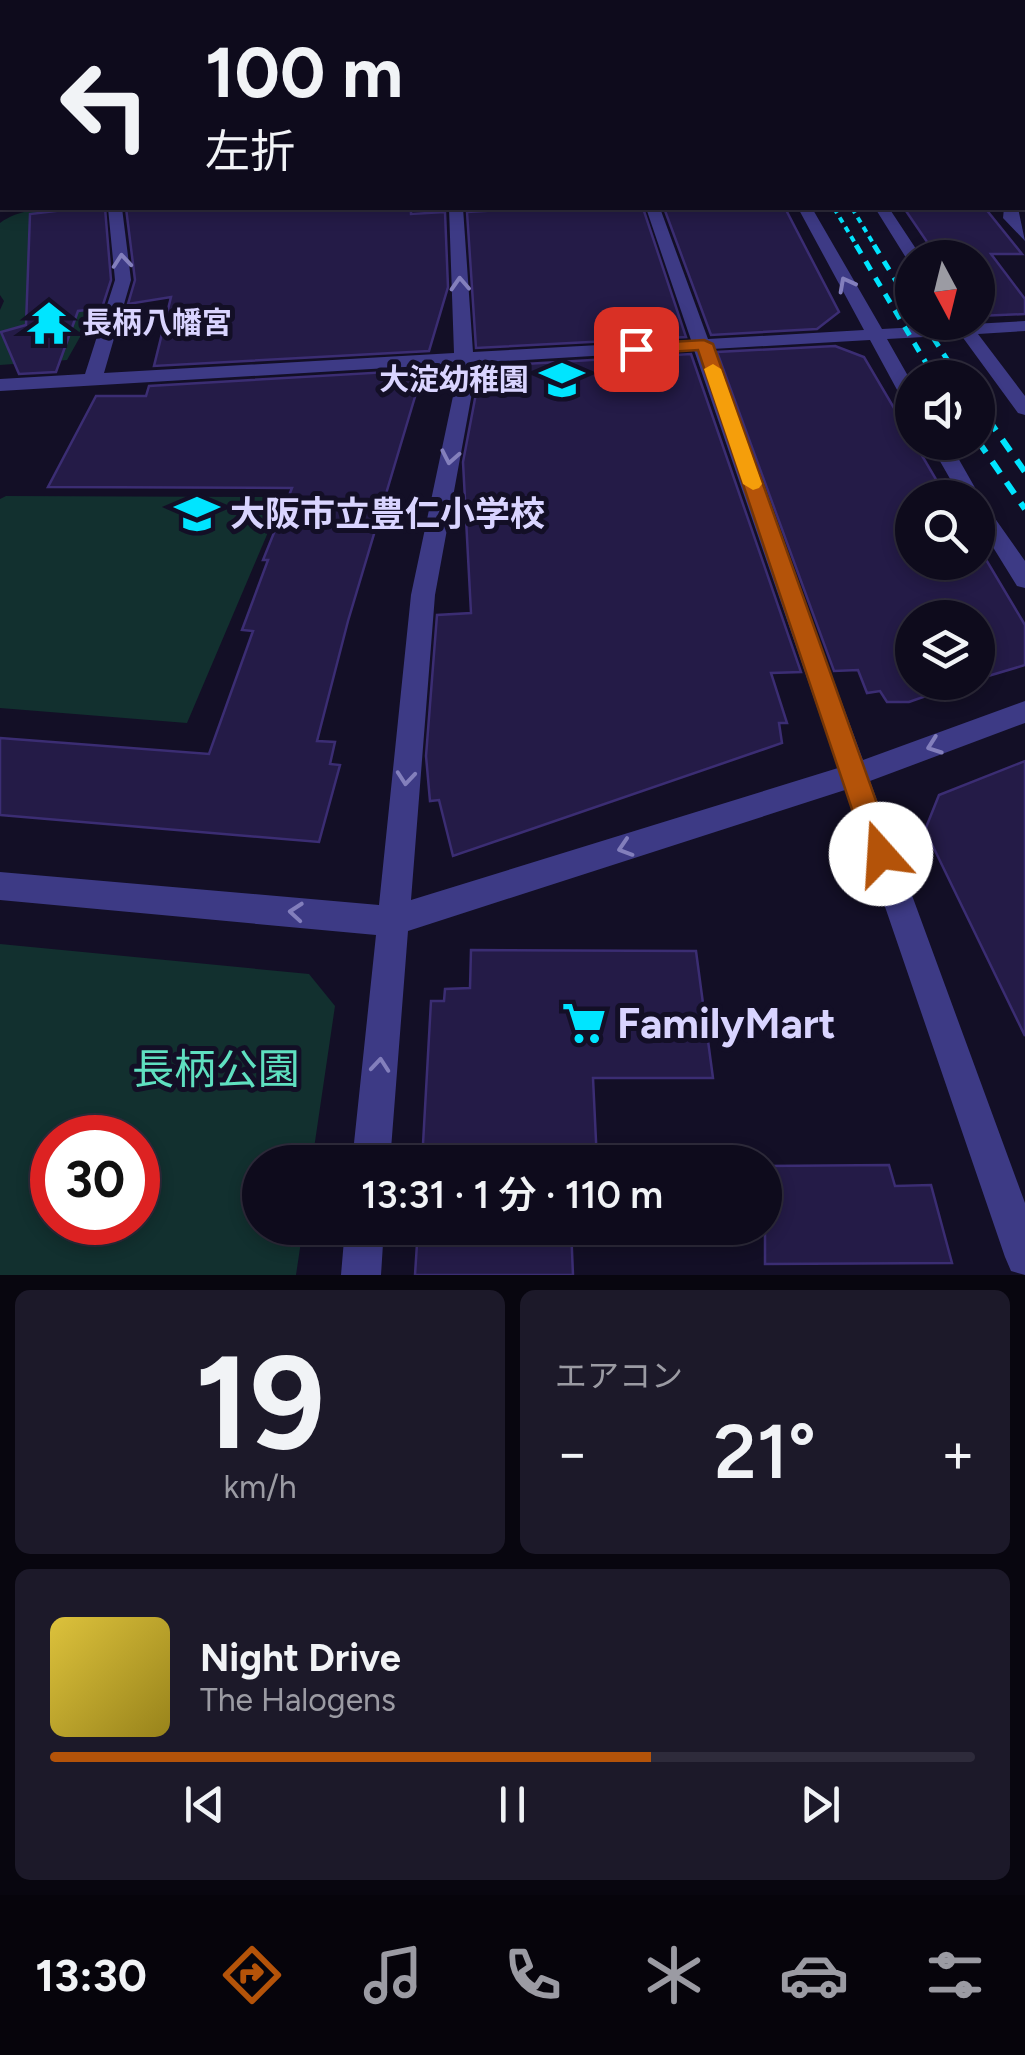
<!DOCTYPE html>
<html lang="ja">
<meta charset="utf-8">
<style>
:root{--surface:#0e0b1c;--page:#1c1929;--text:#f1f3f6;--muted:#9b9ba3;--line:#2e2b3b;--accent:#b45309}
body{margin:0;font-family:Figtree,"Noto Sans JP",sans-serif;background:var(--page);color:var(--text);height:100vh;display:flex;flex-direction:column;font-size:38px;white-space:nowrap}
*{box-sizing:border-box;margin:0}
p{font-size:32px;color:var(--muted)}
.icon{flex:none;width:55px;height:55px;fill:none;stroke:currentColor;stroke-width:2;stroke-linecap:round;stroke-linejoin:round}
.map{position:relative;height:1275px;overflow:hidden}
.details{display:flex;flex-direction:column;gap:15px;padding:15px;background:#08060f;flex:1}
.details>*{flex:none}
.hud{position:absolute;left:0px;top:0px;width:1025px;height:210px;box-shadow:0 5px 15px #0003,0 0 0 2px var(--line);background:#0e0b1c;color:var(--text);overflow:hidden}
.needle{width:65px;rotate:173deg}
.buttons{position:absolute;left:895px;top:240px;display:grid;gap:20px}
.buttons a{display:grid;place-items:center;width:100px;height:100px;border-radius:50%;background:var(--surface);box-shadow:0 5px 15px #0003,0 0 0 2px var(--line);font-size:50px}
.speed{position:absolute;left:30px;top:1115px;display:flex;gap:20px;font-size:50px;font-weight:700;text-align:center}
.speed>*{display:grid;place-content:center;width:130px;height:130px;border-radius:50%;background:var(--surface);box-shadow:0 5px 15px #0003,0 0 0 2px var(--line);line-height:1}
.speed .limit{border:15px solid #d22;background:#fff;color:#111}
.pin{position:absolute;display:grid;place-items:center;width:85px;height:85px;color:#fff;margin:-42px;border-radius:20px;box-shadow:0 5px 15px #0006}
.me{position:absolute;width:110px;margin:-55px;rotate:341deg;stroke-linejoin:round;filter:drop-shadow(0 0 8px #0008)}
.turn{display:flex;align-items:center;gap:35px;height:210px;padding:0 40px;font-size:45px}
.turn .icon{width:130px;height:130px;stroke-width:2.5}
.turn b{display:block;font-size:70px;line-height:85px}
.big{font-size:75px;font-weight:600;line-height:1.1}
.details .card{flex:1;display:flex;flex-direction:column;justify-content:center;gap:15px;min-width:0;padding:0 35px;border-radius:15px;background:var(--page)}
.details .dial{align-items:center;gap:0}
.dial b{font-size:130px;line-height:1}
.song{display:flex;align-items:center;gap:30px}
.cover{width:120px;height:120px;border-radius:15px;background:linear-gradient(135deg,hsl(50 70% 55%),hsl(50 70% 35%))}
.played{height:10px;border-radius:5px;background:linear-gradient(90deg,var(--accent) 65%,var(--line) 65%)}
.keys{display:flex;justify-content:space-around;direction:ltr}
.heat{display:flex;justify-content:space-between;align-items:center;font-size:55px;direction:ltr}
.details .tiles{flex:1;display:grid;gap:15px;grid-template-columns:1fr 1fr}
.card:last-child{grid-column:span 2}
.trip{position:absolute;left:242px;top:1145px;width:540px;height:100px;border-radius:50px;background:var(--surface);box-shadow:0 5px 15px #0003,0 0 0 2px var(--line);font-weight:600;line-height:100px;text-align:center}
.menu{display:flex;height:160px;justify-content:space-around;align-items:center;background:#06040b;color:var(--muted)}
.menu .icon{width:70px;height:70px}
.menu .active{color:var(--accent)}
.menu b{font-size:45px;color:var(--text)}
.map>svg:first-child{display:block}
.green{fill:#12302f;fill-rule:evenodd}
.building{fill:#241b47;stroke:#3b2d73;stroke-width:2.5}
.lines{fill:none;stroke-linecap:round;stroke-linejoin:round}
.minor{fill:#3d3a85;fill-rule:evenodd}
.major{fill:#c25bff;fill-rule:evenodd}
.rail-far2{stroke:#00e5ff;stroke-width:4;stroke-dasharray:6 5;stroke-linecap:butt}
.rail-far1{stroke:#00e5ff;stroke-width:5;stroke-dasharray:10 9;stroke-linecap:butt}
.rail{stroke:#00e5ff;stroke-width:6;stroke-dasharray:14 11;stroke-linecap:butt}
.oneway{stroke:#837fbc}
.route{fill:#b45309;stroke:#753606;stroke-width:2.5}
.slow{fill:#f59e0b}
.labels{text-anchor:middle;stroke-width:10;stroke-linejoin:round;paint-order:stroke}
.far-poi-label{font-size:30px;font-weight:bold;fill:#d9d4ff;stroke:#130f26;text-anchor:start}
.poi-label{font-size:35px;font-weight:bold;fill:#d9d4ff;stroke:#130f26;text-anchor:start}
.near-poi-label{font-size:42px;font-weight:bold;fill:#d9d4ff;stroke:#130f26;text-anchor:start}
.near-park-label{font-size:42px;fill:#5fe0c0;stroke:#130f26}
</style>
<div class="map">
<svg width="1025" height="1275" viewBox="0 0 1025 1275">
<rect width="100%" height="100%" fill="#130f26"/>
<path class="green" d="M92,208L110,258L93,314L67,360L0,365V310L4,301L0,295V223C24,205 63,208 92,208Z
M6,496L283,497L187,723L0,708V499Z
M0,944L309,974L335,1006L312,1162H260V1228H303L296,1275H0ZM52,1138H138V1222H52Z"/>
<path class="building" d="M81,208H105L111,280L102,308L78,311L56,372L19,374L1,332L26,325L30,214Z
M126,208H411V214L445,212L448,287L429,351L154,366L171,297L128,304L135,280Z
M538,208H643L686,337L476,348L467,212Z
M664,208H785L839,312L817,329L711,335Z
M904,208H985L1022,254H991L1025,299V314L978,316V258H938Z
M835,346L864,357L947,498H912V562H978V546L1025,625V665L978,679V618H912V682H966L909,702H887L880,691L867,693L858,670L834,671L717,352Z
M691,354L801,672L771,673L787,723H779L782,743L453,856L439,800L430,801L426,756L437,615L471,613L463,462L478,383L477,367Z
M423,370L348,621L317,741L335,742L330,764L340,765L319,842L0,815V738L209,754L253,631L242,630L268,560H263L292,488L48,487L96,396H146L149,386Z
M1025,761V1036L925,830L939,795Z
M471,950L696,951L713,1078H593L597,1162H422L431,1001H444L445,989L470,988Z
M889,1165L895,1186L931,1185L952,1263L765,1264V1166Z
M418,1228H571L573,1275H415Z"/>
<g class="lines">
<path class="minor" d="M588,0H598V2H588Z
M723,0H733L734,2H724Z
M779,0H789L790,2H780Z
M960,0H973L974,2H962Z
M1022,33L1025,34V41H1022Z
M1022,131H1025V139H1022Z
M0,149H2V157H0Z
M108,208H122L131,280L104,373L454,353L449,208H463L473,352L691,340L646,208H660L708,339L864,330L798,208H812L882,329L1025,321V331L978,334L1025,396V415L1018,413L961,335L887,339L912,383V405L902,399L870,340L712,349L863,760L1025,701V723L870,781L1025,1203V1275L1011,1271L1005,1257L845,790L408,931L390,1162H352L376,935L0,900V872L379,905L411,595L456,382L455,364L0,391V379L85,374L115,280ZM694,350L838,768L411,900L435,595L474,382L473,363Z
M875,208H889L922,258L908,261Z
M1004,208H1018L1025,241L1003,218Z
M929,442H949L982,500L1025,561V588L1017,586L978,523V498H961Z
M345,1228H384L381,1275H341Z"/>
<path class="major" d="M1022,57H1025V63H1022Z
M0,193H2V201H0Z"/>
<path class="rail-far2" d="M834,208L858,248
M852,208L876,248"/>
<path class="rail-far1" d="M856,245L935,378
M874,245L912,307
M923,322L959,378
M978,405L990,422"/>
<path class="rail" d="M988,419L1025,472
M978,441L1025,509"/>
</g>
<defs><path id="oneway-chevron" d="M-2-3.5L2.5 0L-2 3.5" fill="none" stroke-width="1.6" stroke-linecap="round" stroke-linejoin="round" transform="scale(2.5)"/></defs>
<g class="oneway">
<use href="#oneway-chevron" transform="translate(122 261) rotate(-95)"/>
<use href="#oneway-chevron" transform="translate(460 284) rotate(-93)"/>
<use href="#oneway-chevron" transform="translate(846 284) rotate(-118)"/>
<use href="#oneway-chevron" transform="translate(450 457) rotate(101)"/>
<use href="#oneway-chevron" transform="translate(934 746) rotate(160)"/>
<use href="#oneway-chevron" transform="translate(406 778) rotate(95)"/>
<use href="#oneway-chevron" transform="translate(625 848) rotate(162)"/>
<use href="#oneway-chevron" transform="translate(296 912) rotate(-175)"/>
<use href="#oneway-chevron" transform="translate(380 1065) rotate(-85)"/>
</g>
<path class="route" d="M704,340L713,344L895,854L891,862L881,866L871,862L867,854L698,350L636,354L627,349L636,344Z"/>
<path class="slow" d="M713,364L721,369L762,484L759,488L753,490L743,484L704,369Z"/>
<defs>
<g id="temple-bare" transform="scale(3.45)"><path d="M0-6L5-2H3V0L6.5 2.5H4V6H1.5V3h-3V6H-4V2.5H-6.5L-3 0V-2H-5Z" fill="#00e5ff" stroke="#130f26" stroke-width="2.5" paint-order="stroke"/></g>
<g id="school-bare" transform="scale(3.45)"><path d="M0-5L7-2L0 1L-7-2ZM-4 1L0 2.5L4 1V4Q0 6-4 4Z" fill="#00e5ff" stroke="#130f26" stroke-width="2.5" paint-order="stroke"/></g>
<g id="supermarket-bare" transform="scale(3.45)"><path d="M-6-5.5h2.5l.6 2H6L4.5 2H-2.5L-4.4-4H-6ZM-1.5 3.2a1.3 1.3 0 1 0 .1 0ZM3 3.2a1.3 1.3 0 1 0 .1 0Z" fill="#00e5ff" stroke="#130f26" stroke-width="2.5" paint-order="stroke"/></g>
</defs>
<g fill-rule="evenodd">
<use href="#temple-bare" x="49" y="323"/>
<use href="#school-bare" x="562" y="380"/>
<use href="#school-bare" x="197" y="514"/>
<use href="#supermarket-bare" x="584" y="1023"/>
</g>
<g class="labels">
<g class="far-poi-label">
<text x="82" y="333">長柄八幡宮</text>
<text x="529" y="390" text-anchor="end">大淀幼稚園</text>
</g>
<g class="poi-label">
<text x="230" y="526">大阪市立豊仁小学校</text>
</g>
<g class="near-poi-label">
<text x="617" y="1038">FamilyMart</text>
</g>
<g class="near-park-label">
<text x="216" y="1084">長柄公園</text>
</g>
</g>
</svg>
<div class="buttons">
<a><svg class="needle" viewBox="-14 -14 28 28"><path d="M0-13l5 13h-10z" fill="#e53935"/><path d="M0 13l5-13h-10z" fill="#9b9ba3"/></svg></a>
<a><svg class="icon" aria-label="sound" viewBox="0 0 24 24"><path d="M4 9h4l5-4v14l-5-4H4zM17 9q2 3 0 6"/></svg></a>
<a><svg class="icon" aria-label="search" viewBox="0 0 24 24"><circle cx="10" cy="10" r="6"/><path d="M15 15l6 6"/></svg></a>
<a><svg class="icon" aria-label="layers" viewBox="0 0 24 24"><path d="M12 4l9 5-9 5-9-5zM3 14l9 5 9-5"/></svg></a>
</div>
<div class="speed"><div class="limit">30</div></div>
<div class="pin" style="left:636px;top:349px;background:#d93025"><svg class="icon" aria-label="arrive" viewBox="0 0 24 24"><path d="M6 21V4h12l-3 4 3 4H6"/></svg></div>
<svg class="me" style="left:881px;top:854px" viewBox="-20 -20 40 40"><circle r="19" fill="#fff"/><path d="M0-13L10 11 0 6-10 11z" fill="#b45309"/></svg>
<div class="trip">13:31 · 1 分 · 110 m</div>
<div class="hud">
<div class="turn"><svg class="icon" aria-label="left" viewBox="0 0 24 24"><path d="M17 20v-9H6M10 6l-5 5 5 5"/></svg><div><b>100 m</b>左折</div></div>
</div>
</div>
<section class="details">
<div class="tiles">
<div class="card dial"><b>19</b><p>km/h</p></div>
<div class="card"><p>エアコン</p>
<div class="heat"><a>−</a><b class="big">21°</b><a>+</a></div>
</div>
<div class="card">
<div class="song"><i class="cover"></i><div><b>Night Drive</b><p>The Halogens</p></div></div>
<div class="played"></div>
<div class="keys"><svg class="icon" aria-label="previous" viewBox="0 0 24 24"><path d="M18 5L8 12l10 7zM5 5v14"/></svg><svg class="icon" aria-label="pause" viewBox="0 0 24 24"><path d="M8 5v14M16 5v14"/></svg><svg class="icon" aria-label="next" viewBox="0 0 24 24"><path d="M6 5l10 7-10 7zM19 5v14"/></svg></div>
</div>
</div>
</section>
<nav class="menu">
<b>13:30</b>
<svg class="icon active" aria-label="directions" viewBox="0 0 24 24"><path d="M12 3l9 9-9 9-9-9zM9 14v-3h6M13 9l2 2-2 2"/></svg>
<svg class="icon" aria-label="music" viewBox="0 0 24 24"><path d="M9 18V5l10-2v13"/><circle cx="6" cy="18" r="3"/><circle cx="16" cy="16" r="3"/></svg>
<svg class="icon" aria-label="phone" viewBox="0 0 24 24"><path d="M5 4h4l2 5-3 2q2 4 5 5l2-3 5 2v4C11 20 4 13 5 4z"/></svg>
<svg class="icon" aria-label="climate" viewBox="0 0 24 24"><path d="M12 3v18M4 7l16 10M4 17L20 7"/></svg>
<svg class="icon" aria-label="car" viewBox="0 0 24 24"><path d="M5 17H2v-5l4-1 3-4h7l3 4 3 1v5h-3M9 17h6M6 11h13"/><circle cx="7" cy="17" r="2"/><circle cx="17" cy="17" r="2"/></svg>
<svg class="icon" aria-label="filters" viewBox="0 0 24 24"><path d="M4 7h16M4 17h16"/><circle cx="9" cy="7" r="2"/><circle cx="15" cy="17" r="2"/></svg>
</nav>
